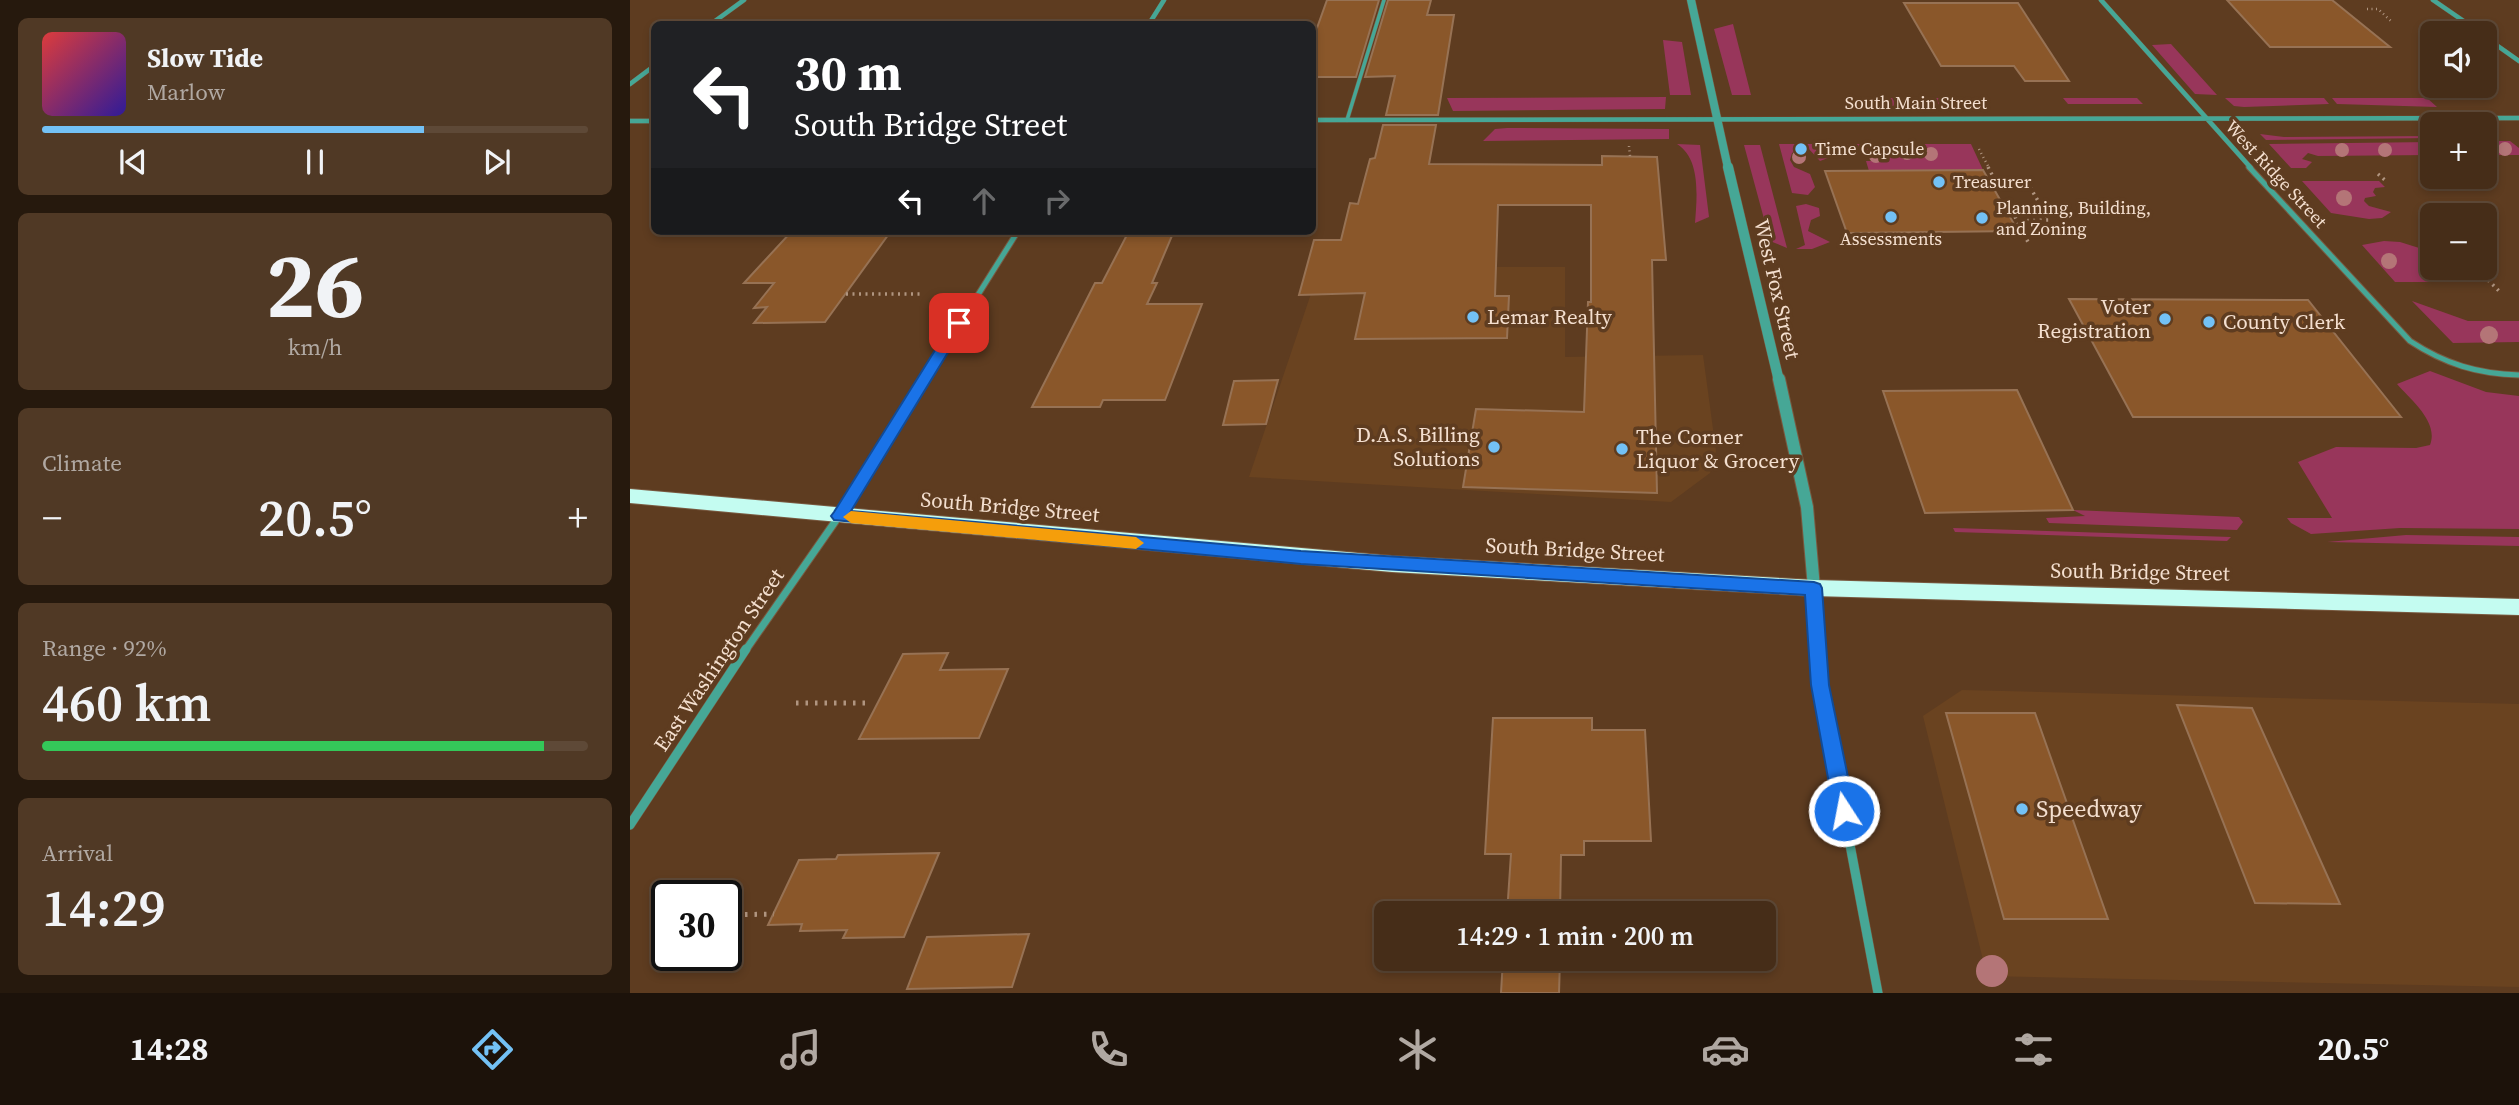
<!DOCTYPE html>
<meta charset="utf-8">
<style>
:root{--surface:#462d18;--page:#503925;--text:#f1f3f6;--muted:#b0a8a2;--line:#5e4937;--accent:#73c1f5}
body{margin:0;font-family:"Source Serif 4",serif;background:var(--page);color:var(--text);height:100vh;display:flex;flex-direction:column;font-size:26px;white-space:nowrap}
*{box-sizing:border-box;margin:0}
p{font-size:23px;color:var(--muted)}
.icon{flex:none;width:38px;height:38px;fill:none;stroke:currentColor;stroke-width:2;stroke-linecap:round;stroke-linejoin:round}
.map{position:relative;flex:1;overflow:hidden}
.sheet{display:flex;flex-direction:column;gap:18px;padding:18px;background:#26190d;width:630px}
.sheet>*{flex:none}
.banner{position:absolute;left:21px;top:21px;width:665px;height:214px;border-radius:10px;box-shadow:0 4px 10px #0003,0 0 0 2px var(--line);background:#202124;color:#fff;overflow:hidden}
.fabs{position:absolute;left:1790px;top:21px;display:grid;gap:14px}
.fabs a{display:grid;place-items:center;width:77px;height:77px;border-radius:10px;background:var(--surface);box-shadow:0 4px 10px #0003,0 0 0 2px var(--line);font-size:35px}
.speed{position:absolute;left:21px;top:880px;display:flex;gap:14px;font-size:35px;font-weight:700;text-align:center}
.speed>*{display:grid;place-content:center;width:91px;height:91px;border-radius:50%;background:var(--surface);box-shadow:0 4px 10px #0003,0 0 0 2px var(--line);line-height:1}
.speed .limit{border:4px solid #111;border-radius:10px;background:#fff;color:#111}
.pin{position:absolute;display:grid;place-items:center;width:60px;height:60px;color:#fff;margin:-30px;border-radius:14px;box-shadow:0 4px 10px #0006}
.me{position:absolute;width:77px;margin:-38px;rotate:349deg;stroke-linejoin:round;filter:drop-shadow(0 0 5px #0008)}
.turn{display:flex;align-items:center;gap:24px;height:147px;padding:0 28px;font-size:32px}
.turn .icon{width:91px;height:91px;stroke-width:2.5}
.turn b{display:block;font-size:49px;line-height:60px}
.lanes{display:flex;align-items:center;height:66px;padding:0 28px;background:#0003;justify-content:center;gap:35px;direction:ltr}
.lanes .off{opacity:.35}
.big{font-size:52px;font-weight:600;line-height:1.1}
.sheet .widget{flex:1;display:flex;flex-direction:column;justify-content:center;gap:10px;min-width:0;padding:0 24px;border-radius:10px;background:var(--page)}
.sheet .dial{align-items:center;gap:0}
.dial b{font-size:91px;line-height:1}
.song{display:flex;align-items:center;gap:21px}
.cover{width:84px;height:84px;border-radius:10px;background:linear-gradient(135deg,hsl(0 70% 55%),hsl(250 70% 35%))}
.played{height:7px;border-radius:4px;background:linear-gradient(90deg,var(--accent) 70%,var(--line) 70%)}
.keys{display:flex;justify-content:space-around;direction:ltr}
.heat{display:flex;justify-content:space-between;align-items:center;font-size:38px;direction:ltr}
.charge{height:10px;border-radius:5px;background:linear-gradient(90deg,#34c759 92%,var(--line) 0)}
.trip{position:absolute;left:744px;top:901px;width:402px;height:70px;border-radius:10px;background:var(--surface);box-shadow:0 4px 10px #0003,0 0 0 2px var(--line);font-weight:600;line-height:70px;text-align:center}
.tabs{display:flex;height:112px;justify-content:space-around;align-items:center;background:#1c120a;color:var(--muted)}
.tabs .icon{width:49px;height:49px}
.tabs .selected{color:var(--accent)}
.tabs b{font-size:32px;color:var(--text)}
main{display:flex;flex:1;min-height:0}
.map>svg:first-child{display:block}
.built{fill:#6a4320}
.green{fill:#98365b}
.building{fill:#8a572a;stroke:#977254;stroke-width:2}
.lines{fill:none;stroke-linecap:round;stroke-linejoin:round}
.service-casing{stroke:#795940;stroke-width:4.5}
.minor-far3-casing{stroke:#795940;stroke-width:5}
.minor-far2-casing{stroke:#795940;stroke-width:7}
.minor-far1-casing{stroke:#795940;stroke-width:9}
.minor-casing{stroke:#795940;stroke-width:10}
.tertiary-far2-casing{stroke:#795940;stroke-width:9}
.tertiary-far1-casing{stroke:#795940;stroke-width:11}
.tertiary-casing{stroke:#795940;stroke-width:14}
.trunk-casing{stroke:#795940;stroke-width:2}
.path-far2{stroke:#b09580;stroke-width:2.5;stroke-dasharray:1 3.5;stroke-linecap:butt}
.path-far1{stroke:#b09580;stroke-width:3.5;stroke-dasharray:2 4.5;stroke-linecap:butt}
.path{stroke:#b09580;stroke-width:5;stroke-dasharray:2.5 7;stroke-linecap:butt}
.service{stroke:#46a796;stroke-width:3.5}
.minor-far3{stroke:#46a796;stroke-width:4.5}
.minor-far2{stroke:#46a796;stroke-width:5}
.minor-far1{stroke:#46a796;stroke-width:7}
.minor{stroke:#46a796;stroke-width:9}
.tertiary-far2{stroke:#46a796;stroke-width:8}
.tertiary-far1{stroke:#46a796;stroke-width:10}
.tertiary{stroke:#46a796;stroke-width:12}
.trunk{fill:#c4fcf1;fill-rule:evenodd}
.tree{fill:#b47577}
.route{fill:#1a73e8;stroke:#114b97;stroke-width:2}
.slow{fill:#f59e0b}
.poi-dot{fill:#73c1f5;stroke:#5e3c20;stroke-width:2.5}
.labels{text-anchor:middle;stroke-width:7;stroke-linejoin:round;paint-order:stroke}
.far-street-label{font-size:18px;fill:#f4dfcf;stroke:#5e3c20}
.far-poi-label{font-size:18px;fill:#f4dfcf;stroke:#5e3c20;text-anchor:start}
.street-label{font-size:21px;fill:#f4dfcf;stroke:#5e3c20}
.poi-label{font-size:21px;fill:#f4dfcf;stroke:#5e3c20;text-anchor:start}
.near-poi-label{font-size:24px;fill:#f4dfcf;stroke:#5e3c20;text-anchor:start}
</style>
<main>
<section class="sheet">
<div class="widget">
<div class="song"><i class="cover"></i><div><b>Slow Tide</b><p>Marlow</p></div></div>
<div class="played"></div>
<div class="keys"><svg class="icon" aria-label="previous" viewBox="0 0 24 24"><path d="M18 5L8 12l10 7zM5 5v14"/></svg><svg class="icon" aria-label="pause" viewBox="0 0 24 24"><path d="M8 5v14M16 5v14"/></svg><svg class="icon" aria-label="next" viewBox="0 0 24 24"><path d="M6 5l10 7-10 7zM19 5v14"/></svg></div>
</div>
<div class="widget dial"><b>26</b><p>km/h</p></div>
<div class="widget"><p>Climate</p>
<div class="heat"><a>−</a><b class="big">20.5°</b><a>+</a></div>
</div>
<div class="widget"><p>Range · 92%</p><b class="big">460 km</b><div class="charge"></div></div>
<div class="widget"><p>Arrival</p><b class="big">14:29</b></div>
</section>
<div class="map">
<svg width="1889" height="993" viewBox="0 0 1889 993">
<rect width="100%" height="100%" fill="#5e3c20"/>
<path class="built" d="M690,267H935V357L1073,355L1086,451L1080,473L1041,502L619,477Z
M1332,690L1889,704V987L1357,976L1293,716Z"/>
<path class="green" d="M1103,24L1121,95H1102L1084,29Z
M1033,40L1052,42L1061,95H1040Z
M1541,44L1587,95L1565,94L1522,45Z
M1036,97L1035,109L823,111L817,98Z
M1234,98H1344L1350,110H1241Z
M1433,98H1507L1513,104H1438Z
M1595,98H1694L1699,104L1614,107L1604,106Z
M1702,98H1797L1807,107L1707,104Z
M877,128L1039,129V139L853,141L865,129Z
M1630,134L1654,137L1802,136V138L1636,140Z
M1855,141H1880L1889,148V155H1855Z
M1802,142V155L1688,156L1678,153L1672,159L1682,162L1676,168H1661L1639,144Z
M1047,144L1070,145L1079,217L1065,223C1067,197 1071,159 1047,144Z
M1149,144H1341L1353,170L1239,171L1236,161H1252L1257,155C1250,150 1206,146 1195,150L1198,158L1190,161L1178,148L1171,147L1162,153L1160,160L1164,167L1180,174L1185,187L1178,195L1162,193Z
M1114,145H1130L1157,248L1140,241Z
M1672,181H1749L1755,187L1745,188L1743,192L1746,196L1735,198L1734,201L1739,206L1761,212L1752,218L1739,219L1701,213Z
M1176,204L1189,208L1190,216L1181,220L1178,231L1200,242L1182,249H1166L1175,245L1166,206Z
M1754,241L1770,242L1802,252V268H1837L1853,282H1765L1732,245Z
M1782,301L1838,321H1889V342L1823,343Z
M1800,371L1856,392L1889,396V529L1770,528L1681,534L1661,523L1657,518H1702L1668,462L1706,447L1786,448L1800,445C1809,422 1781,400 1767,384Z
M1443,510L1609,517L1613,522L1607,530L1419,523L1416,518L1455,516Z
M1323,528L1601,537L1597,541L1325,532Z
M1776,535L1889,537V546L1697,542Z"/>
<path class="building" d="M697,0H749L726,77H682V42Z
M758,0H801L797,15H824L808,115H756L765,76L735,77Z
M1597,0H1702L1760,47H1640Z
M1274,3H1388L1439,81H1395L1384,66H1311Z
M753,125H806L799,164L972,165V156L1027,157L1036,260H1022L1027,493L833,487L846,409L954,412L958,302H961V205H868L865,296H879L877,338L725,339L735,293L669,295L684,240H711L720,203L728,204L740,159L745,158Z
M1353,170L1388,231L1217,233L1195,171Z
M162,231H261L195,322L124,323L137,307L124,308L144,283H114Z
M499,231H544L522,283H527L517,304H572L535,400H473L470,407H402L465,283H472Z
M1439,299L1678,300L1771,417H1503Z
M648,380L636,424L593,425L604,381Z
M1387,390L1443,510L1295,513L1253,391Z
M318,653L310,670L378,669L349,738L229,739L273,654Z
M1547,705L1622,708L1710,904L1625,903Z
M1316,713H1405L1478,919H1374Z
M863,718H962V730H1015L1021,841H954V855H931L930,914H877L881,854H855Z
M309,853L274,937L213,938L217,930L170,931L172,924L138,925L169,860L206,859L208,855Z
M399,934L382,987L277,989L297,937Z
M873,959H930L929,993H871Z"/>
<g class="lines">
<g class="service-casing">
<path id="service" d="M717,120L754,0"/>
</g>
<g class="minor-far3-casing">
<path id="minor-far3" d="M1471,0L1621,168
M1803,0L1851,33
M81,24L114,0
M519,24L534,0
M1855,37L1889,61
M0,84L24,66
M682,120L1889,118
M0,121H24"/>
</g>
<g class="minor-far2-casing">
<path id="minor-far2" d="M1619,167L1780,341C1815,364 1848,374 1889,375
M294,381L388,231"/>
</g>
<g class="minor-far1-casing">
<path id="minor-far1" d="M1184,589L1188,651
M115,651L209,516L295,379"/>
</g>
<g class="minor-casing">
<path id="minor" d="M1188,649L1190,686L1248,993
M0,825L116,649"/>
</g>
<g class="tertiary-far2-casing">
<path id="tertiary-far2" d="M1061,0L1098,168"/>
</g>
<g class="tertiary-far1-casing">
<path id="tertiary-far1" d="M1098,167L1149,381"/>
</g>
<g class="tertiary-casing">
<path id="tertiary" d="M1149,379L1177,507L1184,588"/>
</g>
<g class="trunk-casing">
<path id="trunk" d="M0,489L762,556L1184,580L1889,599V615L1184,596L762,572L0,503Z"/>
</g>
<path class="path-far2" d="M1737,9H1748L1761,21
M999,146L1000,156
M1349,149L1359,168"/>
<path class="path-far1" d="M1358,167L1370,190
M1748,174L1756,181
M1365,181L1396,180L1419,220L1386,221
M1382,211L1398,242
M1795,230H1802
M1858,280L1870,292
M216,294H294"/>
<path class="path" d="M166,703H239
M96,915L144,914"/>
<use href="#service" class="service"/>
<use href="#minor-far3" class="minor-far3"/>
<use href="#minor-far2" class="minor-far2"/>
<use href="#minor-far1" class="minor-far1"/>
<use href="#minor" class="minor"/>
<use href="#tertiary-far2" class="tertiary-far2"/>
<use href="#tertiary-far1" class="tertiary-far1"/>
<use href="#tertiary" class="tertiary"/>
<use href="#trunk" class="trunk"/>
</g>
<g class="tree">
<circle cx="1875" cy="149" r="7"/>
<circle cx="1712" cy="150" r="7"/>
<circle cx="1755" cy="150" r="7"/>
<circle cx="1277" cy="153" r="7"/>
<circle cx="1301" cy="154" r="7"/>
<circle cx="1246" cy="156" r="7"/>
<circle cx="1169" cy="157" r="7"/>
<circle cx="1714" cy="198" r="8"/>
<circle cx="1759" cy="261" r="8"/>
<circle cx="1859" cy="335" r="9"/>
<circle cx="1362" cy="971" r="16"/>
</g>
<path class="route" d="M329,319L336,323L221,511L671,551L1184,582L1190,584L1192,588L1199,685L1225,811L1222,818L1214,821L1207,818L1204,811L1181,685L1175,595L671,564L204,520L201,516L204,512L322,323Z"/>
<path class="slow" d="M221,511L506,537L514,543L506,549L221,523L213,517Z"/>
<g class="poi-dot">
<circle cx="1171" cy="149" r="7"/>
<circle cx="1309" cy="182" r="7"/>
<circle cx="1261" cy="217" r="7"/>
<circle cx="1352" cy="218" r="7"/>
<circle cx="843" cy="317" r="7"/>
<circle cx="1535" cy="319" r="7"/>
<circle cx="1579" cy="322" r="7"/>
<circle cx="864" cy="447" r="7"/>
<circle cx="992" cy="449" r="7"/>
<circle cx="1392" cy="809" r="7"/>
</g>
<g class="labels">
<g class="far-street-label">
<text x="1286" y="109">South Main Street</text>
<text transform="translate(1646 174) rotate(47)" y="6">West Ridge Street</text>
</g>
<g class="far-poi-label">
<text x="1185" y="155">Time Capsule</text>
<text x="1323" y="188">Treasurer</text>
<text x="1366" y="214">Planning, Building,<tspan x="1366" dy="21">and Zoning</tspan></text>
<text x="1261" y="245" text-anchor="middle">Assessments</text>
</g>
<g class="street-label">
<text transform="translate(1147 289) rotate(77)" y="7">West Fox Street</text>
<text transform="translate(380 507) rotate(5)" y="7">South Bridge Street</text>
<text transform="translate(945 550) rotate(3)" y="7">South Bridge Street</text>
<text transform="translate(1510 572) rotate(1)" y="7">South Bridge Street</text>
<text transform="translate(89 660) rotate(-56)" y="7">East Washington Street</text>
</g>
<g class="poi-label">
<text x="1521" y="314" text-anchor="end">Voter<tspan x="1521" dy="24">Registration</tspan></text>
<text x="857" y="324">Lemar Realty</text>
<text x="1593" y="329">County Clerk</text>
<text x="850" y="442" text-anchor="end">D.A.S. Billing<tspan x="850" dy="24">Solutions</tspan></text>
<text x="1006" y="444">The Corner<tspan x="1006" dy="24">Liquor &amp; Grocery</tspan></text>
</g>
<g class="near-poi-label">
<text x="1406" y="817">Speedway</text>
</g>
</g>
</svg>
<div class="fabs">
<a><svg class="icon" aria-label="sound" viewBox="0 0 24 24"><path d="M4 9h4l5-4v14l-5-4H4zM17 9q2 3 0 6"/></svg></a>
<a>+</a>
<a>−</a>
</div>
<div class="speed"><div class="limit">30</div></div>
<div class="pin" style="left:329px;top:323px;background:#d93025"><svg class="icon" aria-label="arrive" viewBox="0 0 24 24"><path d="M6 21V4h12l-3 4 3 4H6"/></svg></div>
<svg class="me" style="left:1214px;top:811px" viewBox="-20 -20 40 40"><circle r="17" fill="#1a73e8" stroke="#fff" stroke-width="3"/><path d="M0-11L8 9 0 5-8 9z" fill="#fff"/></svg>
<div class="trip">14:29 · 1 min · 200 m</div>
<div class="banner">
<div class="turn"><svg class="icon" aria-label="left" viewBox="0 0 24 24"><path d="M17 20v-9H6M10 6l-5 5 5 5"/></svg><div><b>30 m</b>South Bridge Street</div></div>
<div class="lanes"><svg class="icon" aria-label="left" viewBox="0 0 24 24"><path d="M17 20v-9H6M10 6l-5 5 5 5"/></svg><svg class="icon off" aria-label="ahead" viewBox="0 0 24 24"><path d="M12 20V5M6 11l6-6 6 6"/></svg><svg class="icon off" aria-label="right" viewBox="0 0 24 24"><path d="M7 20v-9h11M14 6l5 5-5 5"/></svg></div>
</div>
</div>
</main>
<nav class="tabs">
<b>14:28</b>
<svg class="icon selected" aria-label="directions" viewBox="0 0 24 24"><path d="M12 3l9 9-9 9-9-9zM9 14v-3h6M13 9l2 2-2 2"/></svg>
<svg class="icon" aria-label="music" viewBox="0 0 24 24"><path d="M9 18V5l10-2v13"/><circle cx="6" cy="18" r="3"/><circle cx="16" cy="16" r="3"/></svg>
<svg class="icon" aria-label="phone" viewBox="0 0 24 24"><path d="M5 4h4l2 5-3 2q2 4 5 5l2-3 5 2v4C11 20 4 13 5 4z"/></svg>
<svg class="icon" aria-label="climate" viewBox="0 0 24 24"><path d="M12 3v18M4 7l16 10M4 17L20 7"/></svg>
<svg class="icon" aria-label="car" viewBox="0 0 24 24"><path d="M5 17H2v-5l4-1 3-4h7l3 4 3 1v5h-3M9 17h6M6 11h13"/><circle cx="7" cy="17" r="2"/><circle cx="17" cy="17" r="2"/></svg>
<svg class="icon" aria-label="filters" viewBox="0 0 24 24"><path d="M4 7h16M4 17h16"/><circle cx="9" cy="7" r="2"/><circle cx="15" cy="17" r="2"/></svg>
<b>20.5°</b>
</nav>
